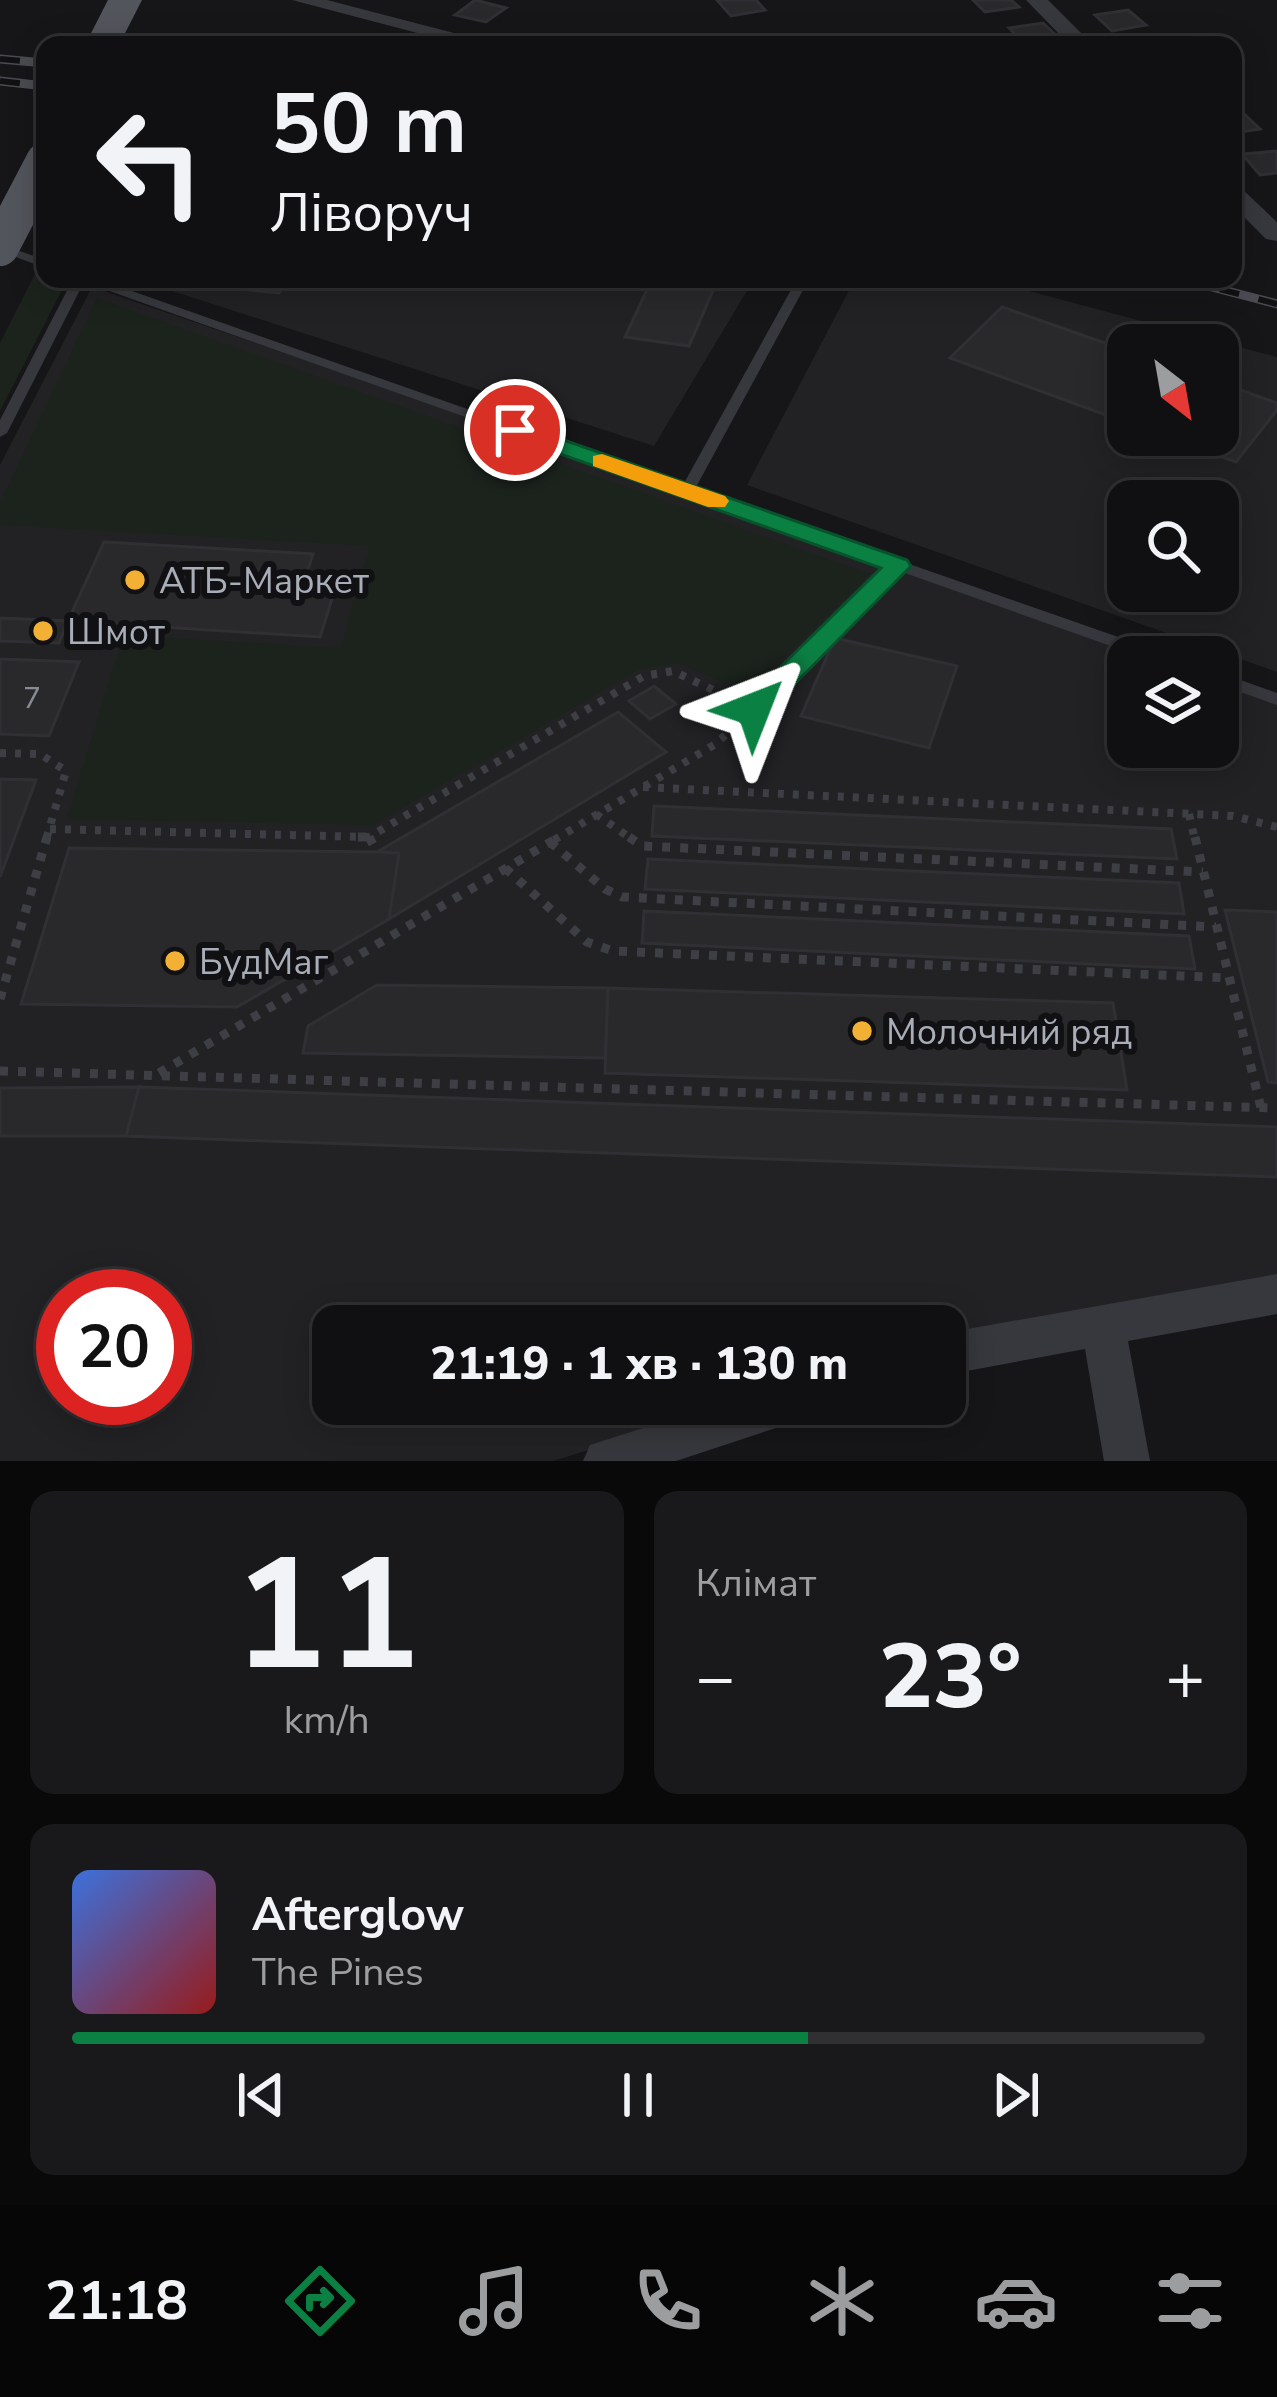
<!DOCTYPE html>
<html lang="uk">
<meta charset="utf-8">
<style>
:root{--surface:#101012;--page:#19191b;--text:#f1f3f6;--muted:#9c9d9f;--line:#303032;--accent:#0b8043}
body{margin:0;font-family:"Nunito Sans",sans-serif;background:var(--page);color:var(--text);height:100vh;display:flex;flex-direction:column;font-size:45px;white-space:nowrap}
*{box-sizing:border-box;margin:0}
p{font-size:39px;color:var(--muted)}
.icon{flex:none;width:66px;height:66px;fill:none;stroke:currentColor;stroke-width:2;stroke-linecap:round;stroke-linejoin:round}
.map{position:relative;height:1461px;overflow:hidden}
.details{display:flex;flex-direction:column;gap:30px;padding:30px;background:#09090a;flex:1}
.details>*{flex:none}
.banner{position:absolute;left:36px;top:36px;width:1206px;height:252px;border-radius:24px;box-shadow:0 6px 30px #0003,0 0 0 3px var(--line);background:#101012;color:var(--text);overflow:hidden}
.needle{width:78px;rotate:149deg}
.controls{position:absolute;left:1107px;top:324px;display:grid;gap:24px}
.controls a{display:grid;place-items:center;width:132px;height:132px;border-radius:24px;background:var(--surface);box-shadow:0 6px 30px #0003,0 0 0 3px var(--line);font-size:60px}
.speed{position:absolute;left:36px;top:1269px;display:flex;gap:24px;font-size:60px;font-weight:700;text-align:center}
.speed>*{display:grid;place-content:center;width:156px;height:156px;border-radius:50%;background:var(--surface);box-shadow:0 6px 30px #0003,0 0 0 3px var(--line);line-height:1}
.speed .limit{border:18px solid #d22;background:#fff;color:#111}
.pin{position:absolute;display:grid;place-items:center;width:102px;height:102px;color:#fff;margin:-51px;border:6px solid #fff;border-radius:50%;box-shadow:0 3px 12px #0007}
.me{position:absolute;width:132px;margin:-66px;rotate:45deg;stroke-linejoin:round;filter:drop-shadow(0 0 9px #0008)}
.turn{display:flex;align-items:center;gap:42px;height:252px;padding:0 36px;font-size:54px}
.turn .icon{width:156px;height:156px;stroke-width:2.5}
.turn b{display:block;font-size:84px;line-height:102px}
.big{font-size:90px;font-weight:800;line-height:1.1}
.details .widget{flex:1;display:flex;flex-direction:column;justify-content:center;gap:18px;min-width:0;padding:0 42px;border-radius:24px;background:var(--page)}
.details .dial{align-items:center;gap:0}
.dial b{font-size:156px;line-height:1}
.song{display:flex;align-items:center;gap:36px}
.cover{width:144px;height:144px;border-radius:18px;background:linear-gradient(135deg,hsl(220 70% 55%),hsl(0 70% 35%))}
.played{height:12px;border-radius:6px;background:linear-gradient(90deg,var(--accent) 65%,var(--line) 65%)}
.keys{display:flex;justify-content:space-around;direction:ltr}
.heat{display:flex;justify-content:space-between;align-items:center;font-size:66px;direction:ltr}
.details .tiles{flex:1;display:grid;gap:30px;grid-template-columns:1fr 1fr}
.widget:last-child{grid-column:span 2}
.trip{position:absolute;left:312px;top:1305px;width:654px;height:120px;border-radius:24px;background:var(--surface);box-shadow:0 6px 30px #0003,0 0 0 3px var(--line);font-weight:800;line-height:120px;text-align:center}
.tabs{display:flex;height:192px;justify-content:space-around;align-items:center;background:#060607;color:var(--muted)}
.tabs .icon{width:84px;height:84px}
.tabs .current{color:var(--accent)}
.tabs b{font-size:54px;color:var(--text)}
.map>svg:first-child{display:block}
.built{fill:#222225;fill-rule:evenodd}
.green{fill:#1c231d}
.building{fill:#29292c;stroke:#303034;stroke-width:3}
.lines{fill:none;stroke-linecap:round;stroke-linejoin:round}
.path-far1{stroke:#3d3f44;stroke-width:8;stroke-dasharray:6 9;stroke-linecap:butt}
.path{stroke:#3d3f44;stroke-width:9;stroke-dasharray:8 10;stroke-linecap:butt}
.lane{fill:#37383d;fill-rule:evenodd}
.street{fill:#37383d;fill-rule:evenodd}
.primary{fill:#53555c;fill-rule:evenodd}
.rail-casing{stroke:#4a4c52;stroke-width:9}
.rail{stroke:#111113;stroke-width:6;stroke-dasharray:20;stroke-linecap:butt}
.primary-bridge{stroke:#53555c;stroke-width:38}
.route{fill:#0b8043;stroke:#07532c;stroke-width:3}
.slow{fill:#f59e0b}
.poi-dot{fill:#f2b134;stroke:#111113;stroke-width:4.5}
.labels{text-anchor:middle;stroke-width:12;stroke-linejoin:round;paint-order:stroke}
.number-label{font-size:30px;fill:#888b94}
.poi-label{font-size:36px;fill:#a8adb8;stroke:#111113;text-anchor:start}
</style>
<div class="map">
<svg width="1277" height="1461" viewBox="0 0 1277 1461">
<rect width="100%" height="100%" fill="#161618"/>
<path class="built" d="M135,279H754L654,446Z
M855,279H984L1277,357V672L747,485ZM1128,345H1218V435H1128ZM1128,501H1218V591H1128Z
M92,287L1173,657H1128V747H1218V673L1277,693V1279L945,1339V1326H333V1404H736L553,1461H0V465ZM63,1296H165V1398H63Z"/>
<path class="green" d="M35,274L65,284L0,411V343Z
M97,298L870,574L747,693L678,663L640,669L373,825L67,819L123,635L340,648L370,546L0,525V503Z"/>
<path class="building" d="M475,0L506,8L486,22L455,15Z
M717,0H756L765,10L731,16Z
M973,0H1011L1019,7L985,12Z
M1128,10L1146,25L1112,31L1095,15Z
M1043,23L1060,39L1025,44L1009,28Z
M1240,110L1260,129L1233,133V111Z
M1277,151V173L1260,175L1242,154Z
M146,279H288L279,293Z
M652,279H718L689,346L625,337Z
M1002,307L1128,351V423L950,358Z
M1218,382L1277,403V410L1236,462L1162,435H1218Z
M104,542L313,554L300,594L333,596L320,637L68,621Z
M0,618L68,621L59,643L0,641Z
M835,638L957,666L929,748L801,716Z
M0,659L79,662L49,736L0,734Z
M654,686L676,704L650,719L629,701Z
M618,712L666,752L389,919L399,853L377,852Z
M0,779L36,780L0,877Z
M654,806L1171,829L1177,859L652,836Z
M69,848L377,852L399,853L389,919L237,1007L21,1004Z
M648,859L1179,883L1184,914L645,889Z
M1225,910L1277,912V1083L1268,1082Z
M644,911L1189,936L1195,969L642,943Z
M377,985L608,988L605,1058L303,1053L308,1026Z
M608,988L1113,1003L1127,1090L605,1073Z
M139,1087L126,1136H0V1088Z
M139,1087L1277,1127V1177L126,1136Z"/>
<g class="lines">
<path class="path-far1" d="M0,753L40,754L66,771L46,840
M643,787L1233,816L1277,827
M596,814L633,840
M1189,814L1195,840
M50,829L369,837L644,676L673,671L732,699
M554,840L714,745L738,724"/>
<path class="path" d="M358,837H369
M369,837L377,852
M629,837L642,846L1203,872
M1195,837L1261,1108
M550,842L605,889L622,897L1216,927
M505,868L587,942L613,951L1229,978
M0,999L47,837
M0,1071L1277,1108
M159,1073L559,837"/>
<path class="lane" d="M0,244L45,260V268L0,251Z
M73,279H98L683,485L797,279H809L695,489L1164,653L1166,657H1142L902,572L760,713H748L746,709L748,705L889,567L84,282L7,433L0,437V420Z
M1218,672L1277,693V705L1218,684Z"/>
<path class="street" d="M292,0H327L500,45H463Z
M1026,0H1048L1093,45H1070Z
M1233,186L1241,188L1277,222V241L1266,239L1233,206Z
M1277,1274V1314L1128,1341L1150,1461H1104L1085,1349L945,1375V1333Z
M718,1404H809L803,1419L676,1461H583L590,1445Z"/>
<path class="primary" d="M108,0H142L119,45H85Z"/>
<g class="rail-casing">
<path id="rail" d="M0,59L45,63
M0,81L45,86
M1181,279L1277,304"/>
</g>
<use href="#rail" class="rail"/>
<path class="primary-bridge" d="M0,247L45,161"/>
</g>
<path class="route" d="M515,423L907,560L911,566L763,716H744L740,709L744,703L881,568L507,435V425Z"/>
<path class="slow" d="M602,454L725,496L729,501L725,507H708L593,466V456Z"/>
<g class="poi-dot">
<circle cx="135" cy="580" r="12"/>
<circle cx="43" cy="631" r="12"/>
<circle cx="175" cy="961" r="12"/>
<circle cx="862" cy="1031" r="12"/>
</g>
<g class="labels">
<g class="number-label">
<text x="32" y="708">7</text>
</g>
<g class="poi-label">
<text x="159" y="593">АТБ-Маркет</text>
<text x="67" y="644">Шмот</text>
<text x="199" y="974">БудМаг</text>
<text x="886" y="1044">Молочний ряд</text>
</g>
</g>
</svg>
<div class="controls">
<a><svg class="needle" viewBox="-14 -14 28 28"><path d="M0-13l5 13h-10z" fill="#e53935"/><path d="M0 13l5-13h-10z" fill="#9c9d9f"/></svg></a>
<a><svg class="icon" aria-label="search" viewBox="0 0 24 24"><circle cx="10" cy="10" r="6"/><path d="M15 15l6 6"/></svg></a>
<a><svg class="icon" aria-label="layers" viewBox="0 0 24 24"><path d="M12 4l9 5-9 5-9-5zM3 14l9 5 9-5"/></svg></a>
</div>
<div class="speed"><div class="limit">20</div></div>
<div class="pin" style="left:515px;top:430px;background:#d93025"><svg class="icon" aria-label="arrive" viewBox="0 0 24 24"><path d="M6 21V4h12l-3 4 3 4H6"/></svg></div>
<svg class="me" style="left:754px;top:709px" viewBox="-20 -20 40 40"><path d="M0-17L14 15 0 8-14 15z" fill="#0b8043" stroke="#fff" stroke-width="4"/></svg>
<div class="trip">21:19 · 1 хв · 130 m</div>
<div class="banner">
<div class="turn"><svg class="icon" aria-label="left" viewBox="0 0 24 24"><path d="M17 20v-9H6M10 6l-5 5 5 5"/></svg><div><b>50 m</b>Ліворуч</div></div>
</div>
</div>
<section class="details">
<div class="tiles">
<div class="widget dial"><b>11</b><p>km/h</p></div>
<div class="widget"><p>Клімат</p>
<div class="heat"><a>−</a><b class="big">23°</b><a>+</a></div>
</div>
<div class="widget">
<div class="song"><i class="cover"></i><div><b>Afterglow</b><p>The Pines</p></div></div>
<div class="played"></div>
<div class="keys"><svg class="icon" aria-label="previous" viewBox="0 0 24 24"><path d="M18 5L8 12l10 7zM5 5v14"/></svg><svg class="icon" aria-label="pause" viewBox="0 0 24 24"><path d="M8 5v14M16 5v14"/></svg><svg class="icon" aria-label="next" viewBox="0 0 24 24"><path d="M6 5l10 7-10 7zM19 5v14"/></svg></div>
</div>
</div>
</section>
<nav class="tabs">
<b>21:18</b>
<svg class="icon current" aria-label="directions" viewBox="0 0 24 24"><path d="M12 3l9 9-9 9-9-9zM9 14v-3h6M13 9l2 2-2 2"/></svg>
<svg class="icon" aria-label="music" viewBox="0 0 24 24"><path d="M9 18V5l10-2v13"/><circle cx="6" cy="18" r="3"/><circle cx="16" cy="16" r="3"/></svg>
<svg class="icon" aria-label="phone" viewBox="0 0 24 24"><path d="M5 4h4l2 5-3 2q2 4 5 5l2-3 5 2v4C11 20 4 13 5 4z"/></svg>
<svg class="icon" aria-label="climate" viewBox="0 0 24 24"><path d="M12 3v18M4 7l16 10M4 17L20 7"/></svg>
<svg class="icon" aria-label="car" viewBox="0 0 24 24"><path d="M5 17H2v-5l4-1 3-4h7l3 4 3 1v5h-3M9 17h6M6 11h13"/><circle cx="7" cy="17" r="2"/><circle cx="17" cy="17" r="2"/></svg>
<svg class="icon" aria-label="filters" viewBox="0 0 24 24"><path d="M4 7h16M4 17h16"/><circle cx="9" cy="7" r="2"/><circle cx="15" cy="17" r="2"/></svg>
</nav>
